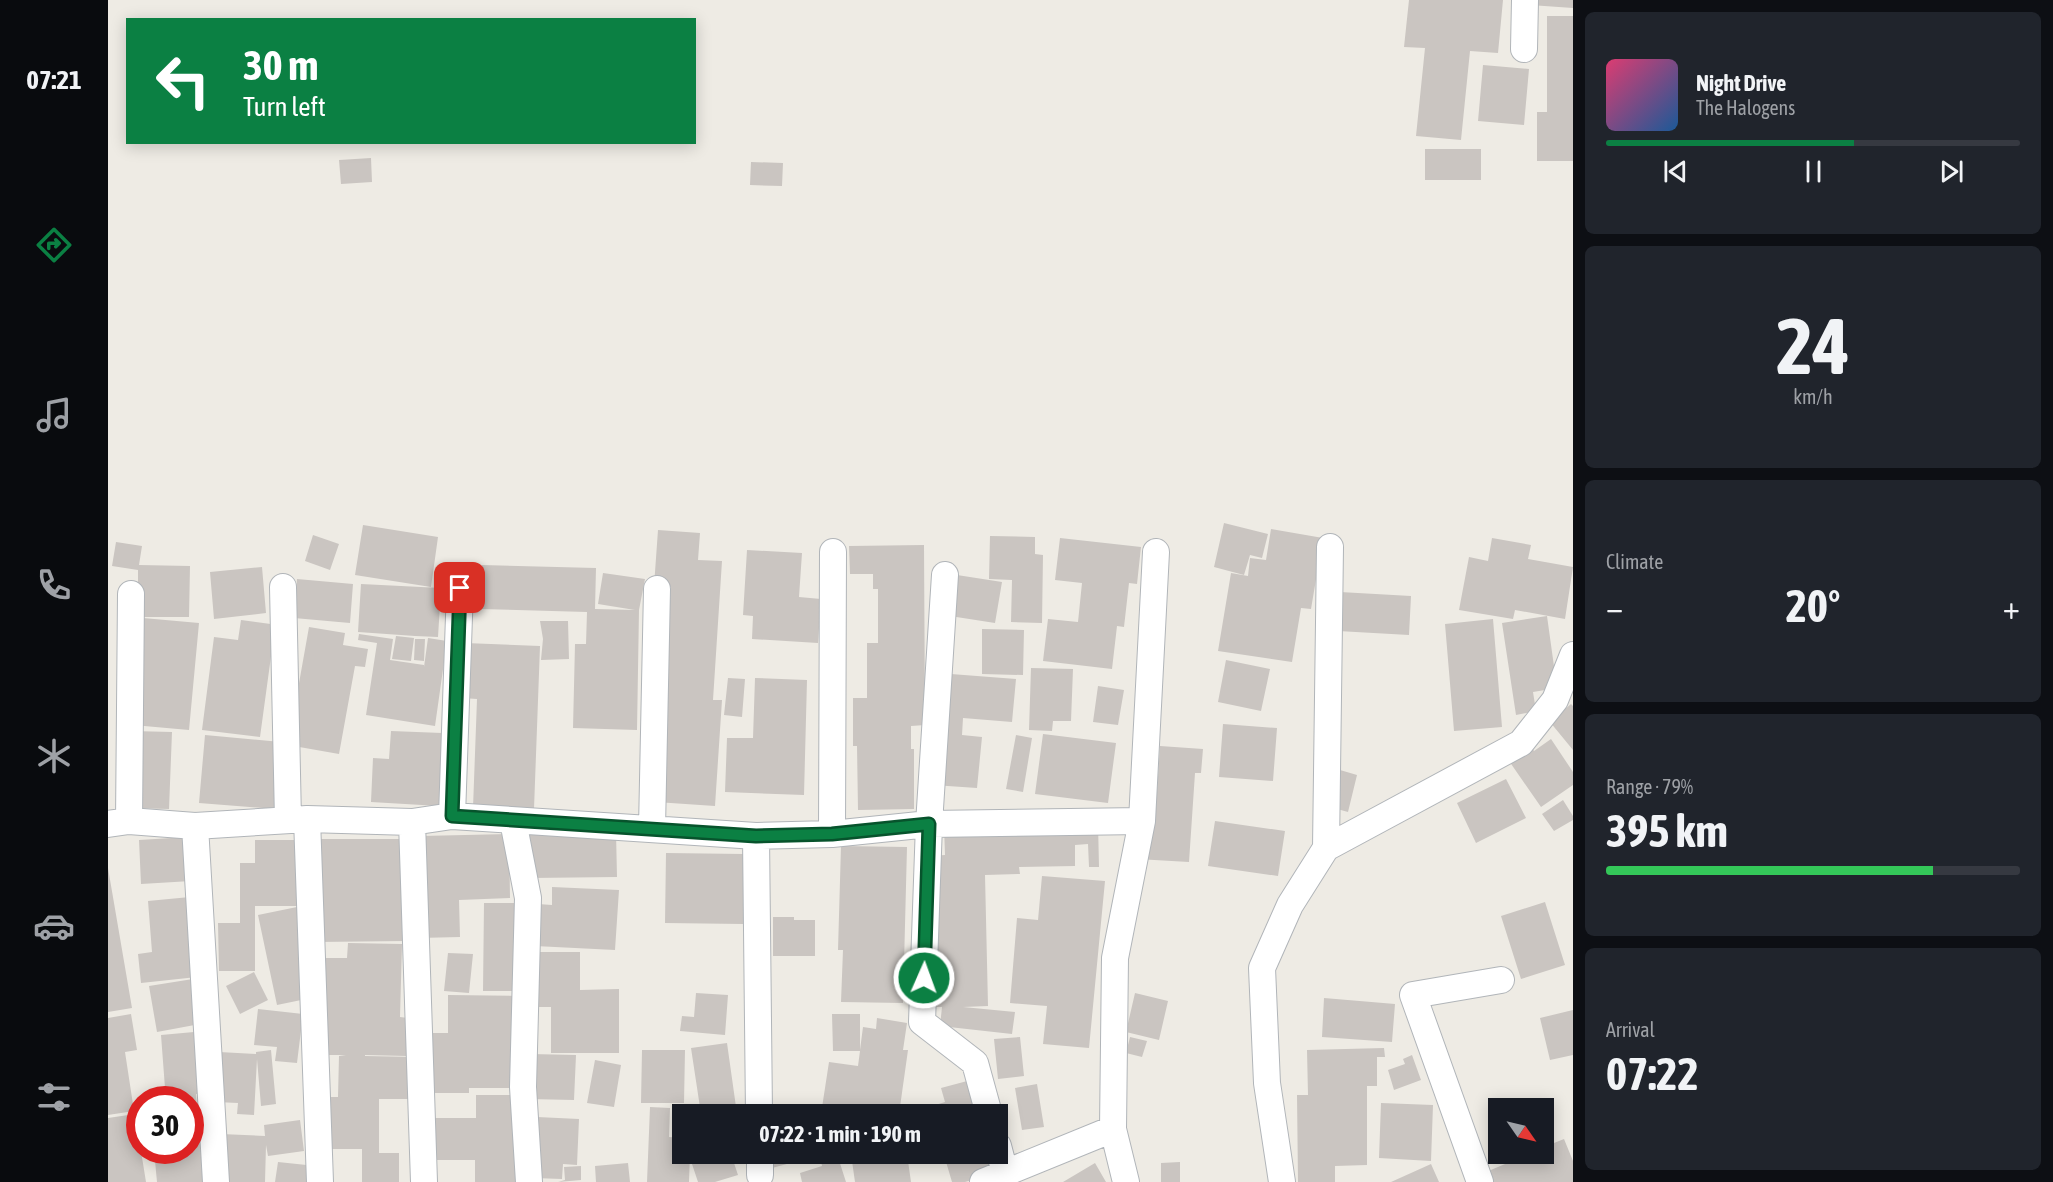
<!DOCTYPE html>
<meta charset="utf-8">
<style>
:root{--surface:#171b24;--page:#20242c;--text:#f1f3f6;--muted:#9ea1a6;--line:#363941;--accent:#0b8043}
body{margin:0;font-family:"Asap Condensed",sans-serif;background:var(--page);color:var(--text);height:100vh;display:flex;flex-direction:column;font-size:22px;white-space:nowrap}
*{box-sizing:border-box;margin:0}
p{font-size:20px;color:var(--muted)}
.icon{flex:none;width:33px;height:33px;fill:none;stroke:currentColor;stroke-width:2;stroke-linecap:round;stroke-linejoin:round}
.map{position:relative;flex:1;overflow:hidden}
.drawer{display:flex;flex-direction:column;gap:12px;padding:12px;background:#0d0f14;width:480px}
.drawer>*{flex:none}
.top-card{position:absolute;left:18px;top:18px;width:570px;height:126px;border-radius:0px;box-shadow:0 3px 15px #0003;background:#0b8043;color:#fff;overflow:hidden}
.needle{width:39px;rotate:124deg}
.controls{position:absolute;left:1380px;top:1098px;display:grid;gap:12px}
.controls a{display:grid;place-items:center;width:66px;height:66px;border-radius:0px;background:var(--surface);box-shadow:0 3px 15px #0003;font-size:30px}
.speed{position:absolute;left:18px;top:1086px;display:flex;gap:12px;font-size:30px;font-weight:700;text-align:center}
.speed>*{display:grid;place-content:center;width:78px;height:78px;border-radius:50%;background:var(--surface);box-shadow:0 3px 15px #0003;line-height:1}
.speed .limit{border:9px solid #d22;background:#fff;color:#111}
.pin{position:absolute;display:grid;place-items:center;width:51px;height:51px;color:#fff;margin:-26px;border-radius:12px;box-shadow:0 3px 9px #0006}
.me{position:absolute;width:66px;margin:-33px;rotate:2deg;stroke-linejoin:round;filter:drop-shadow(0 0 4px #0008)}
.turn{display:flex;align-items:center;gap:21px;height:126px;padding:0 18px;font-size:27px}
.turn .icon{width:78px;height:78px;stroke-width:2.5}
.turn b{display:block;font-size:42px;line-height:51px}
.big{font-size:45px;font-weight:700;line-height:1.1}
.drawer .widget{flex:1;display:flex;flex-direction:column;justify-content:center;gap:9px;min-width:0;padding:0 21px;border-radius:9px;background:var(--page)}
.drawer .dial{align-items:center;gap:0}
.dial b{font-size:78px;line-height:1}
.song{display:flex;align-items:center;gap:18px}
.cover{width:72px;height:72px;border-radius:9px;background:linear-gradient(135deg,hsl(340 70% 55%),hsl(210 70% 35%))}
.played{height:6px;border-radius:3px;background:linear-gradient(90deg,var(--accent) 60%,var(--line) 60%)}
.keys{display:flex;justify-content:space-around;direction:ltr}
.heat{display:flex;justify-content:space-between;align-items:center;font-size:33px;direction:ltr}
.charge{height:9px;border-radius:4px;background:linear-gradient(90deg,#34c759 79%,var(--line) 0)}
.trip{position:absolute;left:564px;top:1104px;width:336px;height:60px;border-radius:0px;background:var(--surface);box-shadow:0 3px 15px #0003;font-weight:700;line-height:60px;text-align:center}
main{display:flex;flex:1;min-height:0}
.tabs{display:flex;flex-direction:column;width:108px;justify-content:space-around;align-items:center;background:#090b0e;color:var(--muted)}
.tabs .icon{width:42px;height:42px}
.tabs .on{color:var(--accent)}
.tabs b{font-size:27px;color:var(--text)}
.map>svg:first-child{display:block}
.building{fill:#cac5c1}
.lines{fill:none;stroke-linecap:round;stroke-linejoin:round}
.street-casing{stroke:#b1b5b9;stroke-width:28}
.street{stroke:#fff;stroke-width:26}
.route-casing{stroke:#07532c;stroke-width:15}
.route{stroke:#0b8043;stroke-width:10}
</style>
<main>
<nav class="tabs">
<b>07:21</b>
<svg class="icon on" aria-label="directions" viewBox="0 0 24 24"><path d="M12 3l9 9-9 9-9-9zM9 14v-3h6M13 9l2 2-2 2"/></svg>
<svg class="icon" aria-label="music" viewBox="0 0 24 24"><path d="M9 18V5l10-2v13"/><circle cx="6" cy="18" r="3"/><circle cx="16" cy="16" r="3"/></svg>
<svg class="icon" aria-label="phone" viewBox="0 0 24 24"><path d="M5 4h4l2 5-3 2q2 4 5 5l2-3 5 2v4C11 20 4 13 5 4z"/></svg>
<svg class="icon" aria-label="climate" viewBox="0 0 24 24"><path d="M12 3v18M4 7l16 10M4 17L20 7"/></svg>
<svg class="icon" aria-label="car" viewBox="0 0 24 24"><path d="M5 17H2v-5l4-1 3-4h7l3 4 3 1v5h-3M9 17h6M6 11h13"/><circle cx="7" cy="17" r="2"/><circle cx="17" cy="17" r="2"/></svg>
<svg class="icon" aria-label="filters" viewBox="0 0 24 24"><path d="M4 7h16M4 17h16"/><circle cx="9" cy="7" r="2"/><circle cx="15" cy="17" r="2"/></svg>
</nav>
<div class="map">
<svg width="1465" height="1182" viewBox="0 0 1465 1182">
<rect width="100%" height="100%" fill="#eeebe4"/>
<path class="building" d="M1301,0H1395L1390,53L1362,51L1353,140L1308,136L1317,48L1296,47Z
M1422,0H1465V8L1422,5Z
M1439,16H1465V161H1429V112H1439Z
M1375,65L1421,69L1416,125L1370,121Z
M1317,149H1373V180H1317Z
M263,158L264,182L233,184L231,160Z
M643,162L675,163L674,186L642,185Z
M1116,523L1160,534L1154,558L1142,555L1136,575L1106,567Z
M255,525L330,537L323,587L247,575Z
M1163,529L1215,538L1203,609L1193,608L1184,662L1110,651L1123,573L1140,576L1142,558L1158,560Z
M550,530L592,533L590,560L614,561L605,700H614L607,806L548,802L563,587L546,586Z
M205,535L231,544L222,570L197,561Z
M882,536L927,537V554L935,555L934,623L903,622L904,580L881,579Z
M952,538L1033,547L1029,584L1021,583L1016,627L1009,626L1004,669L935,661L940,619L970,622L974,583L947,580Z
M1384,538L1423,545L1420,559L1465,567L1457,619L1407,610L1405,619L1351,610L1361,557L1380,561Z
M8,542L34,546L31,565L82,566L81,617H30V570L4,566Z
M816,545L817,725L803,726V749H806V809L750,810L749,746H745V698H759V643H770V589H765V574H742L741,546Z
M639,550L694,553L691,597L713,599L710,643L644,639L645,616L635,615Z
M374,565L488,568L487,609L527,610L490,604L495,573L537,579L531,610L529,730L465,728L467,644H478L479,612L372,609Z
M154,567L158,613L106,619L102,572Z
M849,575L894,582L887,623L842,616Z
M189,579L245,584L242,623L186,618Z
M253,584L333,588L330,637L307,636V634V636L250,632Z
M1232,592L1303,596L1301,635L1230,631Z
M1439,616L1449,688L1425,692L1428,711L1408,715L1394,623Z
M35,618L91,623L81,730L25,725Z
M1385,619L1394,727L1346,731L1337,624Z
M133,620L170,625L164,649L152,737L94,730L106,637L130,640Z
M432,621H460L461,659L433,660L435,639Z
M201,627L237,633L235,645L260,649L257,667L247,666L231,754L180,745Z
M874,629L916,630L915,675L874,674Z
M251,634L285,639L282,660L316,665V667L320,638L339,641L327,726L258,715L269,643L250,640Z
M288,636L306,638L303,661L284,659Z
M307,639H317L316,661L306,660Z
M357,643L432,646L426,809L365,808L369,699L354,698Z
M1118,660L1162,669L1153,711L1110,702Z
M923,668L965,669L963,721H945L944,731L921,730Z
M843,674L908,679L904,722L855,718L854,735L874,737L869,788L825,785Z
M620,678L637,679L634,717L616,715Z
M647,678L699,680L696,795L617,792L619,738H645Z
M990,686L1016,690L1010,725L985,722Z
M1463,704L1465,706V750L1442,722Z
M1115,724L1169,728L1165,781L1111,777Z
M24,731L64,732L61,809L21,808Z
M283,731L334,733L331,806L263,802L265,758L281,759Z
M935,734L1008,743L1000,803L927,794Z
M97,735L173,742L167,809L91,803Z
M908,735L924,738L915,792L898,789Z
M1443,739L1465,772V785L1433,807L1399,758L1421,743L1426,751Z
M1052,746L1095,749L1093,773H1087L1081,862L1029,859L1032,806L1048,808Z
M1232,770L1249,775L1240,812L1222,807Z
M1398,779L1418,818L1368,843L1349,803Z
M1455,800L1465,816V820L1446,831L1434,814Z
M1107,821L1177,831L1170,876L1100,866Z
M990,823L991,867H981L980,844L967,845V866L911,867L912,874L877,875L880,1006L855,1007L907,1012L904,1034L832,1026L834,1007H822L821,856L837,855L836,827Z
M508,832L509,877L422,878L421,833Z
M401,834L402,898L351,900L352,937L310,938L313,836Z
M80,837L83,881L33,884L31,840Z
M208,839H298L299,941L208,942Z
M147,840H189V906H147V971H111L110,923H132V863H147Z
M733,846L799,847L795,1003L733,1002L735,950H730Z
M558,853L636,854L635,924L557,923Z
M0,868L24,1008L0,1012Z
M934,876L997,881L981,1048L935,1044L939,1006L902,1003L909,918L930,920Z
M444,887L511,890L507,950L427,946L430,904L444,905Z
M82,897L89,977L33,983L30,954L44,952L40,901Z
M1437,902L1457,965L1413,979L1393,916Z
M376,903H411L409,991H375Z
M189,907L199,961L191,963L198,999L169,1005L150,915Z
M665,917H686V920H707V956H665Z
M240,943L294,944L292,1017L300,1018L299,1056L257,1055V1056L308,1057V1099H271V1153H291V1182H254V1149H214L215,1097H230L231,1056L238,1055H215L217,958H239Z
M429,952H472V990L511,989V1053H443V1007H429Z
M340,953L365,954L361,993L336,991Z
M146,972L160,1000L132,1014L118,986Z
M85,979L92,1024L49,1032L41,986Z
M588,993L620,995L617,1035L572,1031L574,1016L586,1017Z
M1027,993L1060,1001L1051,1040L1018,1032Z
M340,995L414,996L408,1088H361V1093H319V1033H340Z
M1216,998L1287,1004L1284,1042L1214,1037Z
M150,1009L195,1014L189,1063L167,1061L169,1047L146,1045Z
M1465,1010V1055L1442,1060L1432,1018Z
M23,1014L29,1050L17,1052L26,1111L0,1115V1018Z
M724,1014H752V1050L755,1027L768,1029L769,1018L799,1023L795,1050H800L791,1114H713L721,1062L750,1066L752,1051H725Z
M97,1031L102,1093L88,1094L95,1182H49L46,1150H82V1100H42L41,1089L57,1088L53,1035Z
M912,1037L916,1076L890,1079L886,1039Z
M1022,1037L1039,1041L1034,1057L1018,1053Z
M619,1043L629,1114H593L583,1048Z
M1276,1048L1277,1057H1269V1086H1259V1165L1227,1166V1182H1190L1189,1095H1200L1199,1050Z
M163,1050L168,1104L153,1106L149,1059L146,1115L129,1114L130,1103L108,1102L111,1052L148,1054V1052Z
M534,1050H577L576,1103H533Z
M422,1054L468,1055L466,1100L420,1099Z
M1304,1055L1313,1080L1286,1090L1280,1070L1297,1064L1295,1059Z
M487,1060L513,1065L506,1107L479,1103Z
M863,1080L873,1114H823L821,1107L837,1102L833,1088Z
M929,1084L936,1127L914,1130L907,1088Z
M368,1095H413V1182H367V1160H325V1118H368Z
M1273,1103L1325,1105L1323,1161L1271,1158Z
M542,1107L562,1108L561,1137L574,1138V1154H582L581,1182H539Z
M27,1114L38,1182H0V1118Z
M429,1117L471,1119L469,1165L455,1164L454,1179L426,1178Z
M192,1120L196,1151L160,1156L158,1145L157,1182H111L113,1134L157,1136L156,1125Z
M1456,1139L1465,1161V1182H1383L1378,1172L1421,1154H1436V1147Z
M597,1154H623L630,1175L607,1182H590L582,1158Z
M660,1154H687L690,1161L664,1168Z
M720,1154H729L738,1182H694L692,1173L714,1166L712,1156Z
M743,1154H799L803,1182H747Z
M809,1154H883L889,1173L857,1182H844L836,1155L811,1162Z
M170,1162L208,1166L206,1182H167Z
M1072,1162V1182H1053V1163Z
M520,1163L522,1182H488L487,1166Z
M987,1163L998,1182H955Z
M1323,1164L1331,1182H1283Z
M473,1166V1180L450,1182L457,1180L456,1167Z"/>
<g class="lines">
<g class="street-casing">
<path id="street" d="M1416,49L1417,0
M837,575L821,824L814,1022L867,1063L881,1114
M175,587L180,820
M344,816L352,588
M199,819L212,1182
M21,821L23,594
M405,821L420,898L415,1087L421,1182
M304,822L316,1182
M0,824L21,821L87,826L199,819L304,822L344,816L648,836L724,834L821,824L1034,821
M87,826L108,1182
M544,828L549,589
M724,834L725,552
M648,836L651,1114
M1218,848L1413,743L1447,700L1465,655
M890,1146L897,1173
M652,1154V1175
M875,1182L1005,1129
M1018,1182L1005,1129L1007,958L1034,821L1048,552
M1174,1182L1159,1083L1154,968L1182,905L1218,848L1222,547
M1372,1182L1305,995L1393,980"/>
</g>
<use href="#street" class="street"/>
</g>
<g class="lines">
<g class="route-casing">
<path id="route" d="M352,588L344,816L648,836L724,834L821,824L816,978"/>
</g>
<use href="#route" class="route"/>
</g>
</svg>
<div class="controls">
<a><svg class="needle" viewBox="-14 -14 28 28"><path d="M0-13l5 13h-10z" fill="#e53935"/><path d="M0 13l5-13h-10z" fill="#9ea1a6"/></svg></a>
</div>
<div class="speed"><div class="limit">30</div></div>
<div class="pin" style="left:352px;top:588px;background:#d93025"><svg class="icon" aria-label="arrive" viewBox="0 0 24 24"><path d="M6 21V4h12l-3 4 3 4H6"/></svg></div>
<svg class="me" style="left:816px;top:978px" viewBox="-20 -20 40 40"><circle r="17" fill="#0b8043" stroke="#fff" stroke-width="3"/><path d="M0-11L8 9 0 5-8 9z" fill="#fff"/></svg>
<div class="trip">07:22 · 1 min · 190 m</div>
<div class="top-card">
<div class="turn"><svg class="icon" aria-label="left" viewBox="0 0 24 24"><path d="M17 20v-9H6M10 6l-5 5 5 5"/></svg><div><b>30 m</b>Turn left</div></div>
</div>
</div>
<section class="drawer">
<div class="widget">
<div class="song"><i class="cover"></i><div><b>Night Drive</b><p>The Halogens</p></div></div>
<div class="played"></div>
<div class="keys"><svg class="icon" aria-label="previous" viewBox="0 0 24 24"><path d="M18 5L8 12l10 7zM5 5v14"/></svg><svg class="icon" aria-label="pause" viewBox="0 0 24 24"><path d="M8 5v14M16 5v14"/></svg><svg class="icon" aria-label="next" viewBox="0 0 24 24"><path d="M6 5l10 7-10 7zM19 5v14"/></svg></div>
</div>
<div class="widget dial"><b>24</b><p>km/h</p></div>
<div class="widget"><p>Climate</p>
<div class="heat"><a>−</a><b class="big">20°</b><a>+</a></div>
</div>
<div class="widget"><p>Range · 79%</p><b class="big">395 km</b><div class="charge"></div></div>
<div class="widget"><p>Arrival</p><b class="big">07:22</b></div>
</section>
</main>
